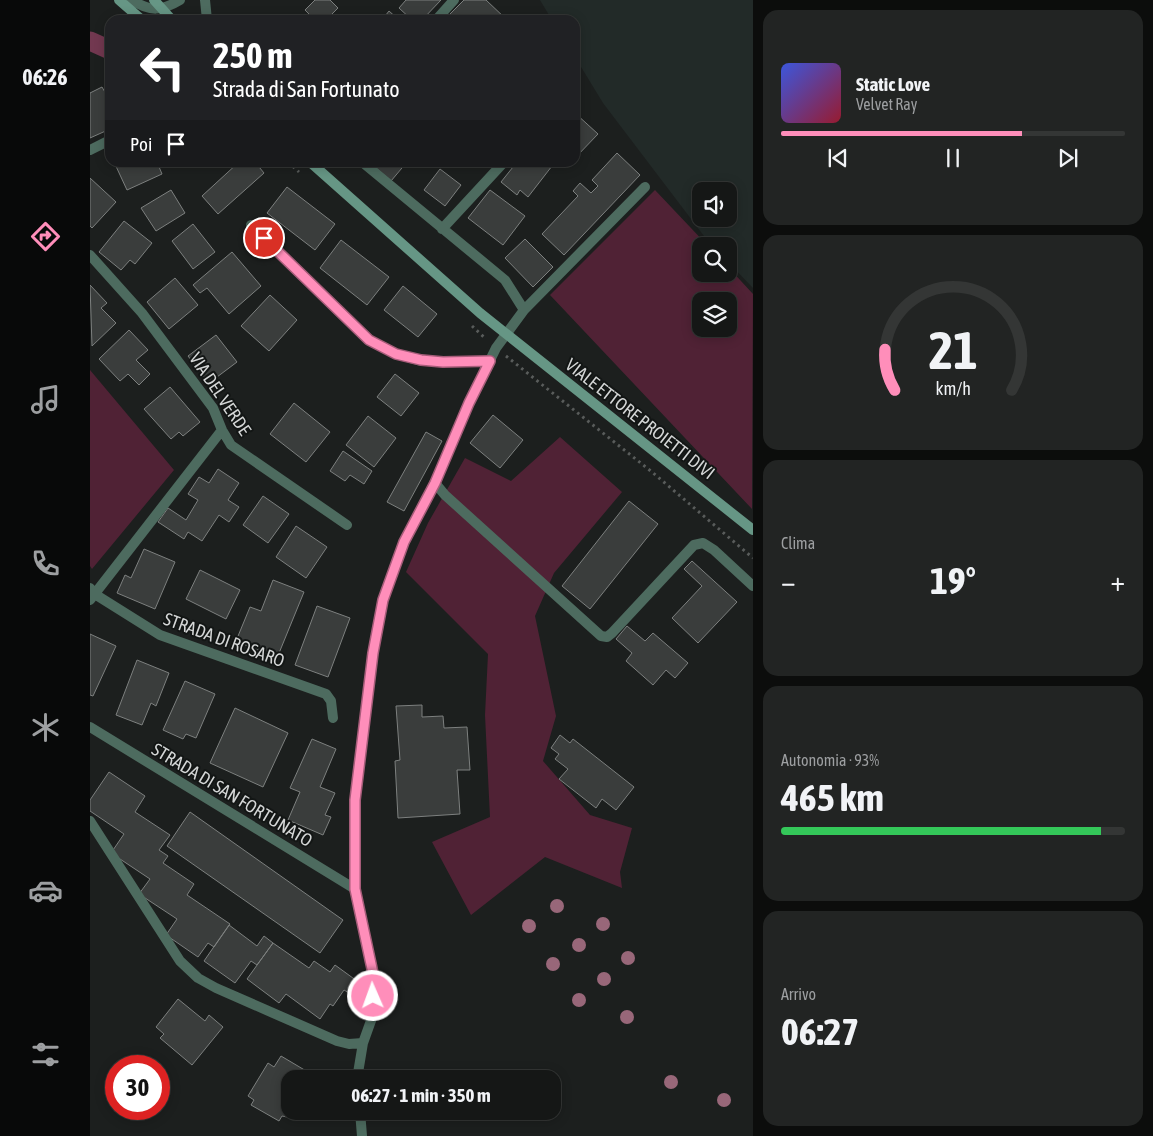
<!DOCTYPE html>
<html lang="it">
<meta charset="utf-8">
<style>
:root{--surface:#151716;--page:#222423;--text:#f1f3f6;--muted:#9d9fa1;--line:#343635;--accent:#ff8eba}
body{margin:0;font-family:"Asap Condensed",sans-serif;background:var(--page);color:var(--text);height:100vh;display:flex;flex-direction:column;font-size:19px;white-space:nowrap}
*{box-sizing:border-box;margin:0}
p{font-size:16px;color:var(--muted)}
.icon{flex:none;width:28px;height:28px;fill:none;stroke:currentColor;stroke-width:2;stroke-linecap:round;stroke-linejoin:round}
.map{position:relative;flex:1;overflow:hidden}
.sheet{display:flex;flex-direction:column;gap:10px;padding:10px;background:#0c0d0c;width:400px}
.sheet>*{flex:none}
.hud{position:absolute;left:15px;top:15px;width:475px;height:152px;border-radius:15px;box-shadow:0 2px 12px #0003,0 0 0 1px var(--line);background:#202124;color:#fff;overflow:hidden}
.fabs{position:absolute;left:602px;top:182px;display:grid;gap:10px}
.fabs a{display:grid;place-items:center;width:45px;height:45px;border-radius:10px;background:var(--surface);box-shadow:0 2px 12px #0003,0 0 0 1px var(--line);font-size:25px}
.speed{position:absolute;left:15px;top:1055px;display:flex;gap:10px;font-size:25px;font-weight:700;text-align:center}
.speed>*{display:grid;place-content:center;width:65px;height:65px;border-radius:50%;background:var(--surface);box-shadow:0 2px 12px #0003,0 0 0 1px var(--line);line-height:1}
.speed .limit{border:8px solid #d22;background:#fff;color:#111}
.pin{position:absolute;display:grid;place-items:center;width:42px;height:42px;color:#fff;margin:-21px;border:2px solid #fff;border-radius:50%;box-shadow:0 1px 5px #0007}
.me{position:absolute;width:55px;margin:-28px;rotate:358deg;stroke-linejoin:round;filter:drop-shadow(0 0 4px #0008)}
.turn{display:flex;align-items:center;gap:18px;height:105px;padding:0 25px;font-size:22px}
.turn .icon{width:65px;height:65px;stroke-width:2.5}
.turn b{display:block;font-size:35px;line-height:42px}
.then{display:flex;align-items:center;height:48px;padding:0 25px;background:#0003;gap:10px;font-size:19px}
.big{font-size:38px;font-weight:700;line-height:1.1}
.sheet .tile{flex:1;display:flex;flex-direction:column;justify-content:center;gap:8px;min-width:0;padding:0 18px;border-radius:15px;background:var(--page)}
.sheet .dial{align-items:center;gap:0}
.dial svg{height:130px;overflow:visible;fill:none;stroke:var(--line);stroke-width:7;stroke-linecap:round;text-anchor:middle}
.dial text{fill:var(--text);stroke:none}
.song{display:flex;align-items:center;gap:15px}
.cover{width:60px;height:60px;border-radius:8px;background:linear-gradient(135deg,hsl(230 70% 55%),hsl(350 70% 35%))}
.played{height:5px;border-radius:2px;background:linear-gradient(90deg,var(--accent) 70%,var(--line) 70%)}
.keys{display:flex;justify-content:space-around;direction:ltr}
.heat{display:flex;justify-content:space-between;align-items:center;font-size:28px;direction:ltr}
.charge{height:8px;border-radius:4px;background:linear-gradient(90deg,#34c759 93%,var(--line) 0)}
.trip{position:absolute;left:191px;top:1070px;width:280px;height:50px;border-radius:15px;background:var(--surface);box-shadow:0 2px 12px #0003,0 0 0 1px var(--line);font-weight:700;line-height:50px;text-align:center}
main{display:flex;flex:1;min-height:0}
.menu{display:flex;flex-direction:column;width:90px;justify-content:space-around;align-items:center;background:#080909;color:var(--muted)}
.menu .icon{width:35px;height:35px}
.menu .on{color:var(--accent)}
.menu b{font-size:22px;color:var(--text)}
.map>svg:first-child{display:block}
.built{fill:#222a28;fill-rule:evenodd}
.green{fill:#502235;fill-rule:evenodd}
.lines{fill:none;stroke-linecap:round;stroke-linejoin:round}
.canal{stroke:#723850;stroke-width:19}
.building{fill:#3a3d3c;stroke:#7d807f}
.path{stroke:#595c5b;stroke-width:3;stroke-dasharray:2.5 4;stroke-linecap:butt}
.minor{stroke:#4d6b5f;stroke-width:10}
.secondary{stroke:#669685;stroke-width:10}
.tree{fill:#986779}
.route-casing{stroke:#a65c79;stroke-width:12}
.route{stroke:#ff8eba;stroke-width:9}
.labels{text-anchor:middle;stroke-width:4;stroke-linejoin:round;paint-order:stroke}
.street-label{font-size:18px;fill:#d4d6d6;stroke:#131615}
</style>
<main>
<nav class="menu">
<b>06:26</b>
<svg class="icon on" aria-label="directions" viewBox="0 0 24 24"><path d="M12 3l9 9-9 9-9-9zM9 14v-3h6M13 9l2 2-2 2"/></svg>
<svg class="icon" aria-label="music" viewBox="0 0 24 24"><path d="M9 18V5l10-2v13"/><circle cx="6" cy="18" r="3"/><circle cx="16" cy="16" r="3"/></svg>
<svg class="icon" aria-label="phone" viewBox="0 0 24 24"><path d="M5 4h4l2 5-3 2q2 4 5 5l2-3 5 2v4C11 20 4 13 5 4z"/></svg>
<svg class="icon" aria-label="climate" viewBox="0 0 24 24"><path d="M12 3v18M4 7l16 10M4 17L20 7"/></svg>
<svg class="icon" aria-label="car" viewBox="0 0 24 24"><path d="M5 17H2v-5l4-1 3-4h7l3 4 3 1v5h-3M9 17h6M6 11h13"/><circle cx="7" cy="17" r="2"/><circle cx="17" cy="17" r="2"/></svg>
<svg class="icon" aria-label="filters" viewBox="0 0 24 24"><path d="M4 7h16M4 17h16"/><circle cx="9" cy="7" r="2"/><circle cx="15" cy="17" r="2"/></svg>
</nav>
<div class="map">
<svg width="663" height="1136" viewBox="0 0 663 1136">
<rect width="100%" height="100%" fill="#1c1f1e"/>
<path class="built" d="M450,0H663V288L639,263V246H624L614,236L513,103L485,57V20H462ZM611,191H639V219H611Z"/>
<path class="green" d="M565,190L618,246H611V274H639V268L663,294L662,509L460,295ZM611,301H639V329H611Z
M0,370L84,470L2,569L0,566Z
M470,437L532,492L464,573L445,616L466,716L453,761L500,815L542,828L530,872L532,888L455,857L381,915L342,842L400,817L395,715L398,654L316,572L338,523L375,458L421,481Z"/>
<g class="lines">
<path class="canal" d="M0,41L20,50"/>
</g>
<path class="building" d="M225,0H240L248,8L236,20H217L221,16L215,10Z
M316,0H351L332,20H322L309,8Z
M374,0H396L416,19L366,20L360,14Z
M299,11L309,20H292Z
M12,87L20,101V129L0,138V93Z
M485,113L508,134L485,158Z
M527,153L550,175L474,255L452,234L488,196L483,191L490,183L501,193L508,186L502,180Z
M24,162H67L72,174L37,190Z
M149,162H165L174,173L128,214L112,196Z
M279,162H317L301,181Z
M427,162H458L462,166L438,197L430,190L427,195L411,182Z
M350,169L371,185L355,206L334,190Z
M0,178L26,202L2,228L0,226Z
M197,187L245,224L225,250L177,213Z
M81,190L95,213L66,231L51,208Z
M400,190L435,216L413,245L378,218Z
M34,221L62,243L45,264L40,260L31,270L9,252Z
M103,224L125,252L103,269L82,241Z
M435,239L463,267L443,287L415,258Z
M251,240L299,277L277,305L230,268Z
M142,252L171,286L139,314L117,288L110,293L103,285Z
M85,278L108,305L79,329L57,302Z
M0,285L17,303L11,308L26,323L2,346Z
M313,286L347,314L328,337L294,310Z
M180,295L207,320L179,351L151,326Z
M39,330L58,350L46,360L60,374L49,385L38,374L30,381L9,359Z
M126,335L147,362L119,383L98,356Z
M305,374L329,393L311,416L287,397Z
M80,387L110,422L93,436L89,432L81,439L54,409Z
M204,403L240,432L216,462L180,434Z
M403,415L433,440L410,468L380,443Z
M278,416L306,438L284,467L256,445Z
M336,432L352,441L314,511L297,502Z
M253,451L282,471L274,484L260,475L255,481L240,471Z
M128,469L149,483L138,500L149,507L139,522L129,515L112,541L98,532L94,539L68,522L78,508L96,520L108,500L98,494L109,477L119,483Z
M173,496L199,514L178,543L153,525Z
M539,501L568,524L500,609L472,586Z
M206,526L237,547L216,578L186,557Z
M54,549L85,562L65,609L27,593L35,575L41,578Z
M602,561L647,602L608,643L582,618L612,586L594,569Z
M110,570L150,590L136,619L96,599Z
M183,580L214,592L187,658L146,641L160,607L171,611Z
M227,606L260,618L238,677L205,665Z
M537,626L555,641L563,633L598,663L585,678L576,670L563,685L536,661L542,653L526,639Z
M0,634L26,646L3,696L0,695Z
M47,660L79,673L66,706L61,703L52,725L26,715Z
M95,681L125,694L106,738L96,734L93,739L73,730Z
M332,705V717L353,716L354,728L377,727L380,770H367L370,814L308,818L305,761L310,760L306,706Z
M145,708L198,733L173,787L120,763Z
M470,735L480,743L483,739L544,787L526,810L512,799L506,808L469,779L478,769L465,759L469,754L461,748Z
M222,739L246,749L230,787L245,793L235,815L241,817L233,835L198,820L210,792L200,788Z
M19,772L55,796L45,812L80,835L69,850L78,856L73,863L104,884L97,895L140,924L124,947L118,943L108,957L76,935L87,919L49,894L60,879L21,853L34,834L0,811V800Z
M100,812L253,920L230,953L77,846Z
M139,925L167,946L174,936L183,943L167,965L161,961L145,983L114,961Z
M183,943L219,968L224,961L240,972L245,965L267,981L259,993L254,990L243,1006L240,1004L230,1019L196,994L189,1003L157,979Z
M88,999L115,1021L119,1015L133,1027L102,1065L70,1038L74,1034L66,1027Z
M191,1056L223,1075L220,1079H200L201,1111L197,1117L192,1116L189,1121L161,1105L164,1100L158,1096L178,1063L184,1067Z"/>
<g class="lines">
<path class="path" d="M198,162L209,172
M382,326L396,339
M416,356L562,472L663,558"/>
<path class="minor" d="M42,0C60,12 72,11 90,0
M115,0L117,20
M346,20L364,0
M0,150L20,140
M161,225L279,340L306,354L331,361H400
M352,229L414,162
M0,255L52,313L123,408L132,430L141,445L257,525
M434,310L555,187
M345,483L355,495L511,636L517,637L522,633L604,545L613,543L624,550L663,586
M0,588L3,593L70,635L236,694L241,701L243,718
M0,600L132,430
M0,727L265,889
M0,821L90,961L108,978L126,988L247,1041L259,1044L273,1043
M267,1079L273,1043L283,1015L284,978L265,889V801L283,653L293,600L314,542L345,483L379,403L406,348L434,310L415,280L272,162
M270,1111L272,1136"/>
<path class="secondary" d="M29,0L52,20
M64,0L82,20
M220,162L390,313L663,530"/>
</g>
<g class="tree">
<circle cx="467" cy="906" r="7"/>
<circle cx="513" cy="924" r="7"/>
<circle cx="439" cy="926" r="7"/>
<circle cx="489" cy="945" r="7"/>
<circle cx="538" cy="958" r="7"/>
<circle cx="463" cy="964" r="7"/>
<circle cx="514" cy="979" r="7"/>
<circle cx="489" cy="1000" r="7"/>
<circle cx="537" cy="1017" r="7"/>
<circle cx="581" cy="1082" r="7"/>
<circle cx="634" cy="1100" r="7"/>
</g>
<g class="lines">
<g class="route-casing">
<path id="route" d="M174,238L279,340L306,354L331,360L353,362L400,361L379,403L345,483L314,542L293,600L283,653L265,800V889L284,978L283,996"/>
</g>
<use href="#route" class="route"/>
</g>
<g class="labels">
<g class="street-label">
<text transform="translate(130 394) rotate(56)" y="6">VIA DEL VERDE</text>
<text transform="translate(550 419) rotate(38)" y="6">VIALE ETTORE PROIETTI DIVI</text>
<text transform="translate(134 640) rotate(20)" y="6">STRADA DI ROSARO</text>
<text transform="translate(142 795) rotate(31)" y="6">STRADA DI SAN FORTUNATO</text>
</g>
</g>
</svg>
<div class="fabs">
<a><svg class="icon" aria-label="sound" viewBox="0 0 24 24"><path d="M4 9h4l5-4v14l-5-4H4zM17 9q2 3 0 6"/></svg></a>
<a><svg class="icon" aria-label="search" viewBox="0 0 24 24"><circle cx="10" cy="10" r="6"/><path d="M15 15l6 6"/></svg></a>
<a><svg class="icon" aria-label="layers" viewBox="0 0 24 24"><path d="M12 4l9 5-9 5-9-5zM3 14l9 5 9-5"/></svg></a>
</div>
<div class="speed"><div class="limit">30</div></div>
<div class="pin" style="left:174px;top:238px;background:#d93025"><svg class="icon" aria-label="arrive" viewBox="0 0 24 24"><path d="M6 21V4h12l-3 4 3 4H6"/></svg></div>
<svg class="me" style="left:283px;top:996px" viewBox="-20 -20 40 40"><circle r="17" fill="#ff8eba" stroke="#fff" stroke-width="3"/><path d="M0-11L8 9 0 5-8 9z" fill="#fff"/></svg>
<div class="trip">06:27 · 1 min · 350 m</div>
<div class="hud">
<div class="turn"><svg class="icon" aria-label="left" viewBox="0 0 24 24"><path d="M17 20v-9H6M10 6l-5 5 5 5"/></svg><div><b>250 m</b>Strada di San Fortunato</div></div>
<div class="then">Poi<svg class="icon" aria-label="arrive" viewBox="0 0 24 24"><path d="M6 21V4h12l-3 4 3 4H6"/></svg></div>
</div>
</div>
<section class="sheet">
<div class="tile">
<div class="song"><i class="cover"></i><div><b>Static Love</b><p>Velvet Ray</p></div></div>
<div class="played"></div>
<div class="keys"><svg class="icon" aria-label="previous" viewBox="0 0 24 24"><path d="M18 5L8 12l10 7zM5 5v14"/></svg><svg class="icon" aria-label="pause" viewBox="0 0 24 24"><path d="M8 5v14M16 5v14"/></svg><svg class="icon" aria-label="next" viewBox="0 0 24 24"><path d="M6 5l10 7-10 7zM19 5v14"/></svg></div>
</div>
<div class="tile dial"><svg viewBox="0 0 100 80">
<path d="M14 69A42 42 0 1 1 86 69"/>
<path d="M14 69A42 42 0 0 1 8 44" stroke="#ff8eba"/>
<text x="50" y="56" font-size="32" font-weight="700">21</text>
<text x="50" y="72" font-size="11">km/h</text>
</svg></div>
<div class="tile"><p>Clima</p>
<div class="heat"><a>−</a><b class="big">19°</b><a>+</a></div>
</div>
<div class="tile"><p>Autonomia · 93%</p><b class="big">465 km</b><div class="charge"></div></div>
<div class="tile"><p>Arrivo</p><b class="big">06:27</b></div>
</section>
</main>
